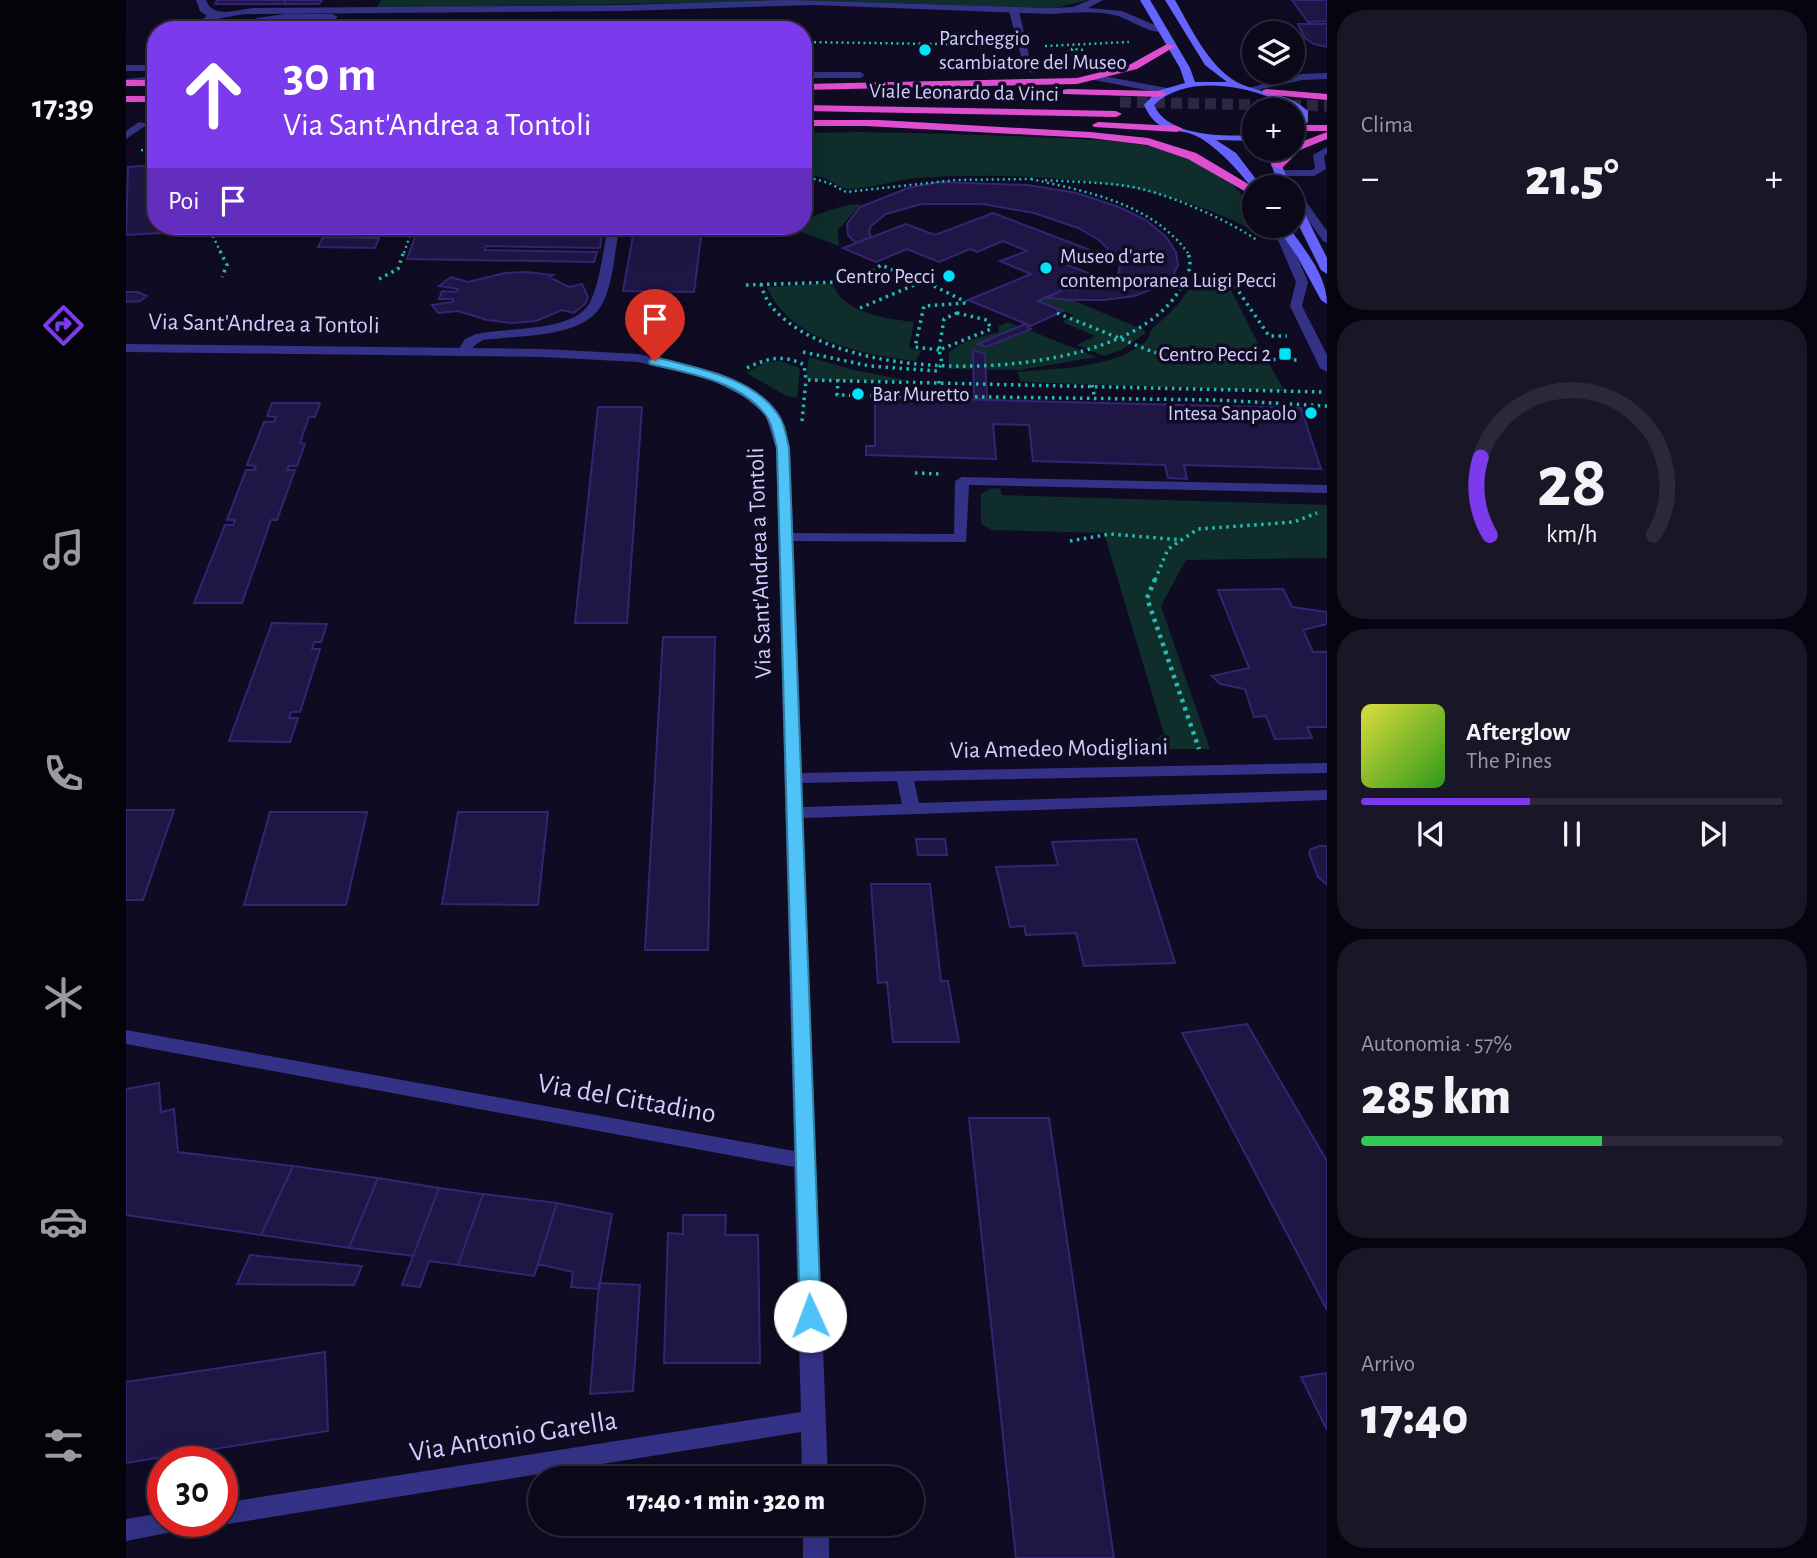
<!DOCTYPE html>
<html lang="it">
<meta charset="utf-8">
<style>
:root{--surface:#0b081a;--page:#191627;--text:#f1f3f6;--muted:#9a9aa2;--line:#2b2939;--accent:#7c3aed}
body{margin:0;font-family:"Alegreya Sans",sans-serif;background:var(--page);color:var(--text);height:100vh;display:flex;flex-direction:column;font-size:26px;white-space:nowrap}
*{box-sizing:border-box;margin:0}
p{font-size:23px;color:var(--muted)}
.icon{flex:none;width:38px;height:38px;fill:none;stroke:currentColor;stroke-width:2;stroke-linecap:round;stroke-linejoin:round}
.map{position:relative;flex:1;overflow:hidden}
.details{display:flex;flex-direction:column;gap:10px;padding:10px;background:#06040e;width:490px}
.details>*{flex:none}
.banner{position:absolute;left:21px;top:21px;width:665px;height:214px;border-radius:28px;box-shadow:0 7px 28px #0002,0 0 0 2px var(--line);background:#7c3aed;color:#fff;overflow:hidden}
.controls{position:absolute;left:1116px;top:21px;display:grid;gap:14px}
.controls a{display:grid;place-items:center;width:63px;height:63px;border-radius:50%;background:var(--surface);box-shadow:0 7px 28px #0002,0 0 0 2px var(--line);font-size:35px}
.speed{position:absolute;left:21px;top:1446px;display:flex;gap:14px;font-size:35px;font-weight:700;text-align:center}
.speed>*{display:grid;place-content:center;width:91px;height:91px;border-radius:50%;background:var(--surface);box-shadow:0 7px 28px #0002,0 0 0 2px var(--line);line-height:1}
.speed .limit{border:10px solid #d22;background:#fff;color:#111}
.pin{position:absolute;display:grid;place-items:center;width:60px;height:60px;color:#fff;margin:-72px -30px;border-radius:50% 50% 50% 0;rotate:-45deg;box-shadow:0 0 7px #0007}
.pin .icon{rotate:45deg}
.me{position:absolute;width:77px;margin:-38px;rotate:358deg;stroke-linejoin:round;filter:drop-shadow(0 0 5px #0008)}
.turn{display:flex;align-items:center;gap:24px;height:147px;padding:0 21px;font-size:32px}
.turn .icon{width:91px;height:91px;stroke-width:2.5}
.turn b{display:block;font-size:49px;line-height:60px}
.then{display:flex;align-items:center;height:66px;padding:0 21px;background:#0003;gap:14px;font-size:26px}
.big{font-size:52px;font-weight:800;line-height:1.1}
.details .card{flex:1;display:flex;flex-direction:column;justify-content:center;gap:10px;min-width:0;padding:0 24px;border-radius:28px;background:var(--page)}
.details .dial{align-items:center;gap:0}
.dial svg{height:182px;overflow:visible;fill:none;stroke:var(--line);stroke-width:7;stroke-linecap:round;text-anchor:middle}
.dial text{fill:var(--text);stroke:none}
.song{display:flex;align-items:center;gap:21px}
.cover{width:84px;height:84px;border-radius:10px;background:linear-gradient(135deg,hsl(60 70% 55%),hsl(110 70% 35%))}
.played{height:7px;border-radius:4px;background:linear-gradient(90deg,var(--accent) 40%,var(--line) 40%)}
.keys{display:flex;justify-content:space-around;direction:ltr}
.heat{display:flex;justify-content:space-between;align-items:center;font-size:38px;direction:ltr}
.charge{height:10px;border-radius:5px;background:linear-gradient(90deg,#34c759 57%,var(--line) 0)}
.trip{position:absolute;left:402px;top:1466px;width:396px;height:70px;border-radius:35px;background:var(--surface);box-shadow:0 7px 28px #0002,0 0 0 2px var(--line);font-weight:800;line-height:70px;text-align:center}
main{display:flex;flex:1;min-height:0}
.tab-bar{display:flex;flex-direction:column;width:126px;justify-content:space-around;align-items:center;background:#04030a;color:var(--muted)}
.tab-bar .icon{width:49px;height:49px}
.tab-bar .on{color:var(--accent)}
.tab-bar b{font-size:32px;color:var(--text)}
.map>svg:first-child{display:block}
.green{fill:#0e2d2b}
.building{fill:#1f1645;stroke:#342573;stroke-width:2}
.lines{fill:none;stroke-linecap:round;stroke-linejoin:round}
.trunk-tunnel{stroke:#2c2843;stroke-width:11;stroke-dasharray:11 6;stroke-linecap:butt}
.path-far2{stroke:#22bdb2;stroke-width:2.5;stroke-dasharray:2 3.5;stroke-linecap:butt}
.path-far1{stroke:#22bdb2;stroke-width:3.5;stroke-dasharray:2.5 4.5;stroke-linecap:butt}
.path{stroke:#22bdb2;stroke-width:4.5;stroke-dasharray:3.5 5;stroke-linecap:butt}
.service{fill:#343286;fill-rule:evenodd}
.minor{fill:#343286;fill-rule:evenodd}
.tertiary{fill:#343286;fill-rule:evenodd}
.secondary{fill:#6664ff;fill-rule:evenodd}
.trunk{fill:#de4ed0;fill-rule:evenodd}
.path-bridge{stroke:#22bdb2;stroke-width:3.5;stroke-dasharray:2.5 4.5;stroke-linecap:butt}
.route{fill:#4fc3f7;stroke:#337fa1;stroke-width:2}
.poi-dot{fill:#00e2f8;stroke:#0f0b22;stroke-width:2.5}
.labels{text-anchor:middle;stroke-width:7;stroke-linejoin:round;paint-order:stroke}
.far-poi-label{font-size:21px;fill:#d2cdff;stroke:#0f0b22;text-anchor:start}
.far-street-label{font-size:21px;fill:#d2cdff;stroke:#0f0b22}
.street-label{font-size:24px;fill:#d2cdff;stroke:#0f0b22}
.near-street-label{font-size:28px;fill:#d2cdff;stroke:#0f0b22}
</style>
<main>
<nav class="tab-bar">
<b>17:39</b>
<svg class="icon on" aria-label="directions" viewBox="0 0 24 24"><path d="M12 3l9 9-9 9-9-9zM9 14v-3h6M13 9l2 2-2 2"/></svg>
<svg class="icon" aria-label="music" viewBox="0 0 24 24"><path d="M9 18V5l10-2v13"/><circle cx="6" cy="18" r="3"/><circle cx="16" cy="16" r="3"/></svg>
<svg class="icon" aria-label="phone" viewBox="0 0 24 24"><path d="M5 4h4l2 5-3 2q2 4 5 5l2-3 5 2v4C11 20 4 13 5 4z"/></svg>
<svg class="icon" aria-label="climate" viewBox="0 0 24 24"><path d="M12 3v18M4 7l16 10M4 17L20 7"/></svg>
<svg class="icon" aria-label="car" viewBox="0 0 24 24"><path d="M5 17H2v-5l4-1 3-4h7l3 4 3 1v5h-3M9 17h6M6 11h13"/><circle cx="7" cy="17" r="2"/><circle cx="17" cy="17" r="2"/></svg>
<svg class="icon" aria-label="filters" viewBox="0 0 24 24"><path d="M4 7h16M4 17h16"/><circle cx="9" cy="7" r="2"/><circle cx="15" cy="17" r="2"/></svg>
</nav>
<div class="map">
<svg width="1201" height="1558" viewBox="0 0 1201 1558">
<rect width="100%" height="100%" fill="#0f0b22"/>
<path class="green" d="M255,0C491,0 728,0 964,0L927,8L690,1L250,8Z
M732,132C791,133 850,134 909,137C951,139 994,139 1036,149C1070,157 1129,187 1129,226H1134L1143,241C1049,178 901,171 791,178C769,180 745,189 722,189C714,189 706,181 698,178C692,176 684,175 677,174V133Z
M735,204L712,230L713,246L673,231L671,226H677V221C696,212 714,205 735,204Z
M686,284H707C715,313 763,319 788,322L783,348L795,351L790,361C739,355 663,341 641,287Z
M1104,288L1139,357L1063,355L1066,361L1142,362L1159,391L895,382L891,372C932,368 983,369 1018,343C1024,339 1023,330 1029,326C1042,315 1053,305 1062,290Z
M929,293L1016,329L1020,333L995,350L978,356L951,345L969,336L936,322L947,315L912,301Z
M882,322L971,357L894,370L823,369V352L841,341L872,332L873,326Z
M683,357L724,369L783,381L680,380Z
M654,361L674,368L671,398L661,396L620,373L639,362Z
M874,488L876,495L1201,505V558L1060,560L1035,606L1084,749H1025L1022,744L1038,734L978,533L866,530L855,524V494L863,489Z"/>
<path class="building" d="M91,0H160L158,4H89Z
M160,0H196L193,4H158Z
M1166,0H1201V21L1182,22Z
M1172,24H1201V47L1188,44L1179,38Z
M30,165V226H71L70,231L0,235L2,167Z
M814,182L902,185L951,193L993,207L1020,220L1040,237L1050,252L1052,265L1046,277L1032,287L1008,296L979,300H941L920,297L937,290H963L981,284L992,276L994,265L988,255L973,240L952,228L908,213L857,204H795L760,214L745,226L743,232L745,237L730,243L722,235L721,224L734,207L782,188Z
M867,213L964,250L935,262L969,276L912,301L937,311L905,326L842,300L905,274L874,261L901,251L877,241L851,252L844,249L813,262L781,249L750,262L717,248L780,224L809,235Z
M293,226H415L477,228L474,248L360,246L359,250L471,252L468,262L281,259Z
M415,226H497V229Z
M524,226H578L561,227L560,230H576L568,292L497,291L508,230H531L532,226Z
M197,237L253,238L249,248L192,247Z
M400,272L427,275L423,277L443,287L456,284L462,297L459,304L448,313L436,310L410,321L386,323L361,320L332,311L312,313L306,305L327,302V299H313L316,291L330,292L332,289L313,286L325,277L342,282L379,273Z
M0,292H12L21,296L14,301L0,302Z
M897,323L905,329L860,347L852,344L897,325Z
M847,350L859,354L861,400L848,397Z
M749,397L1175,408L1195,469L1058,465L1061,479L1042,478L1039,465L907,461L903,425L867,424L870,459L740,455V446H749Z
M146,403H194L189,417H183L174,443L179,444L171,466H163L161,470H169L151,520H145L116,603H68L99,525H107L109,520H101L120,470H128L130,466L121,465L138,422H148L150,417L141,416Z
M472,407H516L501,623H449Z
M1157,589L1166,607L1201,612V624L1177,630L1187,652H1201V727H1181L1186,738L1149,739L1140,716L1128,717L1119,689L1094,684L1086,676L1123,668L1092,590Z
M146,623L201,624L195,642H188L186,649H194L174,712H165L163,718H172L164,742L103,741Z
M537,637H589L582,950H519Z
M0,810H48L17,900H0Z
M144,812H241L220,905H118Z
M332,812H422L412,905L316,904Z
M790,839H819L821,855H792Z
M1010,839L1049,963L958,966L950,933L900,935L898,926L884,927L870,867L932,865L926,842Z
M1193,846H1201V885L1192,877L1183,853L1185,849Z
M745,884H804L815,981H822L833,1042H767L761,982L752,983Z
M1121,1024L1201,1161V1310L1056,1033Z
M33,1083L35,1112L48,1109L52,1152L167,1166L135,1235L0,1215V1089Z
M843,1118H923L988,1558H890Z
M167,1166L252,1178L223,1248L135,1235Z
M252,1178L313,1188L287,1256L223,1248Z
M313,1188L357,1194L332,1265L303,1261L294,1287L276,1285Z
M357,1194L431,1203L408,1276L332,1265Z
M431,1203L486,1214L473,1289L445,1287L447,1272L412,1264Z
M557,1215H600L599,1235H632L634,1363H538L542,1233L557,1234Z
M124,1255L236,1266L228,1285L111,1284Z
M473,1283L514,1285L507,1391L464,1394Z
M199,1352L202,1431L0,1463V1382Z
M1201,1373V1430L1175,1377Z"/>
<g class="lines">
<path class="trunk-tunnel" d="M994,102L1201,106"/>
<path class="path-far2" d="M677,42L875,45
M919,46L1003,42
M952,59L947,56L946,49L959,50
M15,150L30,151
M677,176L703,183L720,192L830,180L907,179
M905,179C962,192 1025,203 1062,253
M919,180C946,182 974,182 1001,186C1034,190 1105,221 1132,241
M82,226L95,253
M278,253L287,226"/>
<path class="path-far1" d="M94,251L101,265L96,277
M253,279L272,269L278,251
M635,284C640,306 656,319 675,331C754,378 908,375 991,339C1015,329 1039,313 1053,291C1061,278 1068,265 1061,251
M620,285L742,281L746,272L755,265L784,277
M808,286L840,302
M1109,286L1143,336H1161
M734,308L788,285
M831,313L861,320L865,329L813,350L818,319Z
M813,350L789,347L798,306L841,303
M677,352L744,366L811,371L816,363L813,350
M1063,358L1171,360
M621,368C640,358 659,354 678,365L680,380L1197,392
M712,379L711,395L1090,400L1201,406
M813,381V395
M966,385L969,399
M676,421L680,380
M789,473L815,474
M944,541L984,534L1056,540
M1029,580L1042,549L1072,529L1168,522L1191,513"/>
<path class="path" d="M1029,579L1021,598L1073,749"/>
<path class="service" d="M888,8L893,11L907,73L899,71L883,11Z
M159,14H207L212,17L207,20H146L124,30H113L131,18Z
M424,20L436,30H425L422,26L179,30L244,22Z
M677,72H734L739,75L734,78H677Z
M30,76V82L0,85V79Z
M1201,147V154L1198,156L1200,169L1188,176H1153L1148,173L1153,170H1186L1189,168L1187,155Z
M1167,188L1171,189L1201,231V243L1197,241L1167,199Z
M482,226H494C488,251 488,284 475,306C456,339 391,335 357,340L349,345L342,355H332L331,352L339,339L350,334C379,327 452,333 465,300C475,277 477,250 482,226Z
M836,477L1201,485V493L843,485L840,542L660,541L653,537L660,533L828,534L829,481Z"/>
<path class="minor" d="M70,0H80C87,20 110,9 129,8L498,5L664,0L924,8L947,7L964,0H977L962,8L996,11L1040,30C1028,37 1005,20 992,16C971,10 946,13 924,14L687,5L498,11L119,14L95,18L73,30H62L81,16L74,11Z
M0,65H30V71H0Z
M1201,73V79L1176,80L1127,91L1122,88L1176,74Z
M972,75L1041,88L1046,91L1041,94L968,80V76Z
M13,122L22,124L0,139V131Z
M0,344L417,349L512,354L593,373L628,391L652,412L664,448L676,773L1201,763V773L788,781L793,803L1201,790V800L677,818L702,1479H676L675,1432L96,1525L87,1522L96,1521V1503L675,1412L668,1167L0,1044V1030L668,1151L650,448L639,414L618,397L584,379L512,362L417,357L0,352ZM771,781L776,804L677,807L676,783Z
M37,1513V1521H66L62,1529L0,1541V1519Z
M677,1524H703V1558H677Z"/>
<path class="tertiary" d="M1146,226H1158L1182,282L1176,306L1201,355V372L1194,368L1164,306L1170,282Z"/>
<path class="secondary" d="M1014,0H1024L1064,68L1069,82H1101L1079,65L1039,0H1049C1065,28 1085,72 1117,85C1139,94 1163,93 1182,111V122L1167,132V124L1173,119L1172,112C1135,87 1063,71 1028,105C1043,138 1099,136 1129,135V141L1090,140L1110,153L1136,187L1127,189C1110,168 1098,154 1076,139C1055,125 1033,139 1018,105L1031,91L1059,83L1054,68Z
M1139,149H1149L1165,187H1154Z
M1167,199L1173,202L1201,258V274L1195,270L1167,214Z
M1150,226H1162C1178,249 1201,275 1201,304L1195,300L1171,256Z"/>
<path class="trunk" d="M1041,44L1050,46L1011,69L951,84L677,90V84L951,78L1003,65Z
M0,80H30V86H0Z
M941,89L1035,91L1041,94L1035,97L937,94V90Z
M1141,89L1201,94V100L1137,94V90Z
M0,96H30V102H0Z
M677,105L990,111L996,114L990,117L677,111Z
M677,120H753L964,132L1022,138L1070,153L1129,188V197L1062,159L1021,145L964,138L739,126H677Z
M972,122L1051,126L1057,129L1051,132L968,127L966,125Z
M1167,125H1201V131H1167Z
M1201,132V139L1174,150L1155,169L1145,166L1162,149H1167V145Z"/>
<path class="path-bridge" d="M931,313L1027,352L1063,358"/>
</g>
<path class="route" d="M529,357C569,368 625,376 651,413C659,423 660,436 663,448L695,1316L692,1322L684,1325L677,1322L674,1316L651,448C648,438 647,426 641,417C617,382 563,373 524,364L523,361Z"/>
<g class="poi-dot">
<circle cx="799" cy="50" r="7"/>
<circle cx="920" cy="268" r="7"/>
<circle cx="823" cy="276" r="7"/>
<rect x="1152" y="347" width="14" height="14" rx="3.5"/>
<circle cx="732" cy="394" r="7"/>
<circle cx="1185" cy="413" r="7"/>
</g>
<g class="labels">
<g class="far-poi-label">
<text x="813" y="45">Parcheggio<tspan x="813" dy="24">scambiatore del Museo</tspan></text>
<text x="934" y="263">Museo d'arte<tspan x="934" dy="24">contemporanea Luigi Pecci</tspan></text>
<text x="809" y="283" text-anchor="end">Centro Pecci</text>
<text x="1145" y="361" text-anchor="end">Centro Pecci 2</text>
<text x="746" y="401">Bar Muretto</text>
<text x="1171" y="420" text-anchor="end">Intesa Sanpaolo</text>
</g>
<g class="far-street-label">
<text transform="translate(838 92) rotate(1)" y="7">Viale Leonardo da Vinci</text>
</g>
<g class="street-label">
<text transform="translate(138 323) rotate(1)" y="8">Via Sant'Andrea a Tontoli</text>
<text transform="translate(633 563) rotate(-92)" y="8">Via Sant'Andrea a Tontoli</text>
<text transform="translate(933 748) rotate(-1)" y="8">Via Amedeo Modigliani</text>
</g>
<g class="near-street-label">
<text transform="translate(501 1097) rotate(10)" y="10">Via del Cittadino</text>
<text transform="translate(387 1435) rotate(-9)" y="10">Via Antonio Garella</text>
</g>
</g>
</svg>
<div class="controls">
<a><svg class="icon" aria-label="layers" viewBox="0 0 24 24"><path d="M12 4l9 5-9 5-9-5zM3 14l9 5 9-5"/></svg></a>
<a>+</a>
<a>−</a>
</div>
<div class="speed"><div class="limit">30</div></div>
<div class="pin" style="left:529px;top:361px;background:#d93025"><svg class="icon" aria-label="arrive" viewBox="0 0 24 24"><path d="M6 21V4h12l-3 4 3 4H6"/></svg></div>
<svg class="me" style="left:684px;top:1316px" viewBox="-20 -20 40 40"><circle r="19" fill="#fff"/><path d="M0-13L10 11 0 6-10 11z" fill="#4fc3f7"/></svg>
<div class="trip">17:40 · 1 min · 320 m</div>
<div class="banner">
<div class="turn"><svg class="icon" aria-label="ahead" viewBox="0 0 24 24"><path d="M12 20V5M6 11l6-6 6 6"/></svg><div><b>30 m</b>Via Sant'Andrea a Tontoli</div></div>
<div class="then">Poi<svg class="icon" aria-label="arrive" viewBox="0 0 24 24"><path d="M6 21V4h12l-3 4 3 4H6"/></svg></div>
</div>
</div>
<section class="details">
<div class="card"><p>Clima</p>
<div class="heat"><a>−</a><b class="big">21.5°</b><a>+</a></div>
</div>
<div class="card dial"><svg viewBox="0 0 100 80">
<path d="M14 69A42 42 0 1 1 86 69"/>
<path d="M14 69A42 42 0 0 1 10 35" stroke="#7c3aed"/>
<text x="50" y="56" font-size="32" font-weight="700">28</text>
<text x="50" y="72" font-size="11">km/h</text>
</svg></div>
<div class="card">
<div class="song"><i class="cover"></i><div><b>Afterglow</b><p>The Pines</p></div></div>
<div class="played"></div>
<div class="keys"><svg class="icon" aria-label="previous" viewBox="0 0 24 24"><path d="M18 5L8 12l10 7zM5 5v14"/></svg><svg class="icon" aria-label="pause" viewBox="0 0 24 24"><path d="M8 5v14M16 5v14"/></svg><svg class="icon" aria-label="next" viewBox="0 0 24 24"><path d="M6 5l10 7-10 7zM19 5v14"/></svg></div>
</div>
<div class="card"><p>Autonomia · 57%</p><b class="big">285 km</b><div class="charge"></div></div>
<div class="card"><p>Arrivo</p><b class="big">17:40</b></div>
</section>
</main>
